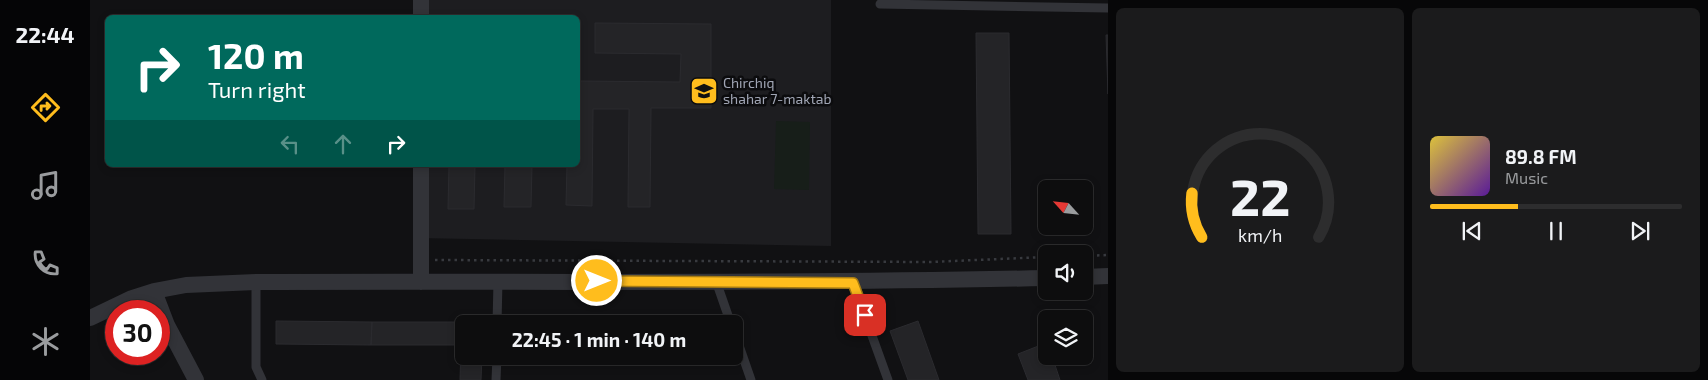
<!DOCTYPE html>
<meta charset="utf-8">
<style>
:root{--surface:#0d0d0e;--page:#1b1b1c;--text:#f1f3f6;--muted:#9a9c9e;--line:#2d2d2e;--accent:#ffbd1d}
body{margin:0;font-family:"Exo 2",sans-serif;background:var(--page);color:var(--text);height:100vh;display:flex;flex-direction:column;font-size:19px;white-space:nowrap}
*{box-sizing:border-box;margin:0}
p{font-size:16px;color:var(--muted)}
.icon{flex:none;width:28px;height:28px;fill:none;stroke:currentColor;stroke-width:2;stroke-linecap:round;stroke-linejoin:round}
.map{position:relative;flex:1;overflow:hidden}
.panel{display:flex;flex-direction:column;gap:8px;padding:8px;background:#070708;width:600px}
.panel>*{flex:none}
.hud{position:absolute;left:15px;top:15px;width:475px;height:152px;border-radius:8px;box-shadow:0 2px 8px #0003,0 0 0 1px var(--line);background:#00695c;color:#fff;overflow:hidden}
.needle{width:32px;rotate:297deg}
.tools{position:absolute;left:948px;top:180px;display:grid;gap:10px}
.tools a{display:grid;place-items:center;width:55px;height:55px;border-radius:8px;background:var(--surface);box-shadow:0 2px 8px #0003,0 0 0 1px var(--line);font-size:25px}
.speed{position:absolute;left:15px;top:300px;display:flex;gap:10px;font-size:25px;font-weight:700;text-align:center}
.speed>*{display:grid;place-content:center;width:65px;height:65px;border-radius:50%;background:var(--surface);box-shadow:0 2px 8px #0003,0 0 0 1px var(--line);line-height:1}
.speed .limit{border:8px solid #d22;background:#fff;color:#111}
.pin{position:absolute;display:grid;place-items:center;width:42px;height:42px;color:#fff;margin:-21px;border-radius:10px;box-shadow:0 2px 8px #0006}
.me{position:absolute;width:55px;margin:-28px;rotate:90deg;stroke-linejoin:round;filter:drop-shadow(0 0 4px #0008)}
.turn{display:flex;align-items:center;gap:18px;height:105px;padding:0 20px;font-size:22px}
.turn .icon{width:65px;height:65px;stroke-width:2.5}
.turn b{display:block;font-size:35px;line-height:42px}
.lanes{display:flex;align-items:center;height:48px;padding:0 20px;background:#0003;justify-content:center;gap:25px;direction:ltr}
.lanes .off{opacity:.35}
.panel .card{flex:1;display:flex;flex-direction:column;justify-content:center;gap:8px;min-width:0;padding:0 18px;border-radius:8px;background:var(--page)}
.panel .dial{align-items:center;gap:0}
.dial svg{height:130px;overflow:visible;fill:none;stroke:var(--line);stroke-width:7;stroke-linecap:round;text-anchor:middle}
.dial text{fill:var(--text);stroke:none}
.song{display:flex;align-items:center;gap:15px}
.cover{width:60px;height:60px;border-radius:8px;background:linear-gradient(135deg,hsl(50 70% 55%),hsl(270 70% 35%))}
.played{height:5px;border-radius:2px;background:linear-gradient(90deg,var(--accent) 35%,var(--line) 35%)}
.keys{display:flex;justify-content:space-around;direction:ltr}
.panel .tiles{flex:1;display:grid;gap:8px;grid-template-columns:repeat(2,1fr)}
.trip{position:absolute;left:365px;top:315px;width:288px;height:50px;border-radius:8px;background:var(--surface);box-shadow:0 2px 8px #0003,0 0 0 1px var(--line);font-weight:700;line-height:50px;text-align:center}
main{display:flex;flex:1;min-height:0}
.tabs{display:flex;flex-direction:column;width:90px;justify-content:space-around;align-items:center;background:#050506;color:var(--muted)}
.tabs .icon{width:35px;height:35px}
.tabs .active{color:var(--accent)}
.tabs b{font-size:22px;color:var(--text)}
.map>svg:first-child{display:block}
.built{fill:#1d1d20}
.green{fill:#171e19}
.building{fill:#242427;stroke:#2b2b2f}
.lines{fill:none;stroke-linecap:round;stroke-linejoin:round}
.path{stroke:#383a3f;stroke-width:2.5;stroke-dasharray:2.5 4;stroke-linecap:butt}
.lane{stroke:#323338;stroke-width:9}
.street{stroke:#323338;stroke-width:16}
.route-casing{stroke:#a67b13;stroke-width:12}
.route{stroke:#ffbd1d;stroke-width:9}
.labels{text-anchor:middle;stroke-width:5;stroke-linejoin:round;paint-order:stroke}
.poi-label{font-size:14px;fill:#a1a6b5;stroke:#0c0c0e;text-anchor:start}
</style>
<main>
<nav class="tabs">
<b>22:44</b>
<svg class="icon active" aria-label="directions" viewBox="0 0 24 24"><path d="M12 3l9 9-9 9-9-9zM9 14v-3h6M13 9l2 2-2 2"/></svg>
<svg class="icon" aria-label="music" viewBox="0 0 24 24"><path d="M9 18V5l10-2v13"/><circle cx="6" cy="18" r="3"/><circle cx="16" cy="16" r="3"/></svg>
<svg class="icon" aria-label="phone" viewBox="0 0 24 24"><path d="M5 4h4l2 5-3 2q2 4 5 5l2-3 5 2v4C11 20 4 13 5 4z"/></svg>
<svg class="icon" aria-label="climate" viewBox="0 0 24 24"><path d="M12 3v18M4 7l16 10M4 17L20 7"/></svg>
</nav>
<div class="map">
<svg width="1018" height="380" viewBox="0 0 1018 380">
<rect width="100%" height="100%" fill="#111113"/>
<path class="built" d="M328,0H741V246L327,238V165H488V18L328,17Z"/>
<path class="green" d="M686,121L720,122L719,190L684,189Z"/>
<path class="building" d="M505,23L621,24V108H561L560,207H538L539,109H503L502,206L476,205L477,165H488V81L590,82L591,54L505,53Z
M886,33H919L921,234H888Z
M1016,35H1018V94Z
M359,165H385L384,209H358Z
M415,165H442L441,207H414Z
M186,321L282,322L281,345L186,344Z
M828,321L849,380H818L800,331Z
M282,322H372L371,345H281Z
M956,343V356H962L970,380H938L928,354Z
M371,346H374V356H392L391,380H370Z
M465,356H590V359Z"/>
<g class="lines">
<path class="path" d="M994,256L1018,255
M345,260L840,262L956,257"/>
<path class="lane" d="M790,4L1018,8
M626,281L641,324
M166,282V367L172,380
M763,283L798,380
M407,324L408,281
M644,331L661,380
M406,380L407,356"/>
<path class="street" d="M331,18V0
M994,277L1018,276
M331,282V165
M0,318L42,298L64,291
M106,380L77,325L64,291L96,285L166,282C429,281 693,284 956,278"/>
</g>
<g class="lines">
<g class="route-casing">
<path id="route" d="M507,281L763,283L775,315"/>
</g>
<use href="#route" class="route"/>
</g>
<defs>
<g id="school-square" transform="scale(1.4375)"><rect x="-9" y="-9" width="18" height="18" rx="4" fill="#ffbd1d" stroke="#0c0c0e"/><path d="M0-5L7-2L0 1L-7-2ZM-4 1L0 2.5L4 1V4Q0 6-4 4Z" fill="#111"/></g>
</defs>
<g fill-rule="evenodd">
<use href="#school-square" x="614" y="91"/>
</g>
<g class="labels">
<g class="poi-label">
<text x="633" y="88">Chirchiq<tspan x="633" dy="16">shahar 7-maktab</tspan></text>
</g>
</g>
</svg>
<div class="tools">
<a><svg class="needle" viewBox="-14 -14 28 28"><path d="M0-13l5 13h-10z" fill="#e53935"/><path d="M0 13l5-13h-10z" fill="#9a9c9e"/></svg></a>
<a><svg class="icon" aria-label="sound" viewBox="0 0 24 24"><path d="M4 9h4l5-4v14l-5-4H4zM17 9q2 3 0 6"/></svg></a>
<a><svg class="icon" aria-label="layers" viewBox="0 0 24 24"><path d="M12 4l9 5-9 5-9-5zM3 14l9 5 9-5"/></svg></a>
</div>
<div class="speed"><div class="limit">30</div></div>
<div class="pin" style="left:775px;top:315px;background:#d93025"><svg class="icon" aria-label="arrive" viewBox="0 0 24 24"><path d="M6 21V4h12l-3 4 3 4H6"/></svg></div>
<svg class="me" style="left:507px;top:281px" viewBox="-20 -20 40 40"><circle r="17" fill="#ffbd1d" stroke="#fff" stroke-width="3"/><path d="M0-11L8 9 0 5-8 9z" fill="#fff"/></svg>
<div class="trip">22:45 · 1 min · 140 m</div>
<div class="hud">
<div class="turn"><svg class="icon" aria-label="right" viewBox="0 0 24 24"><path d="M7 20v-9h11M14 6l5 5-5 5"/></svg><div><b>120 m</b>Turn right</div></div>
<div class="lanes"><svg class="icon off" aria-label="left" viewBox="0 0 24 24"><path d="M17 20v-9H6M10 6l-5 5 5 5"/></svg><svg class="icon off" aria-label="ahead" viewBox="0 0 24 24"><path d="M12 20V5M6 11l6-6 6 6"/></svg><svg class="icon" aria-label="right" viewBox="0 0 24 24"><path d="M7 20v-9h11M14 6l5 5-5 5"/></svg></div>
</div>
</div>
<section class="panel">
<div class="tiles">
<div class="card dial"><svg viewBox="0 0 100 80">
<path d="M14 69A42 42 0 1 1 86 69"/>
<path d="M14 69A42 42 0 0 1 8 42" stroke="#ffbd1d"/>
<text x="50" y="56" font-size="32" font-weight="700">22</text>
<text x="50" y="72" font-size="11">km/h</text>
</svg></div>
<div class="card">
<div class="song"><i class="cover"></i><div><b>89.8 FM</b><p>Music</p></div></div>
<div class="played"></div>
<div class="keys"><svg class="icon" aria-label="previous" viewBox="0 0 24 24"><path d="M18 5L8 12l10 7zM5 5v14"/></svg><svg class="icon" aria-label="pause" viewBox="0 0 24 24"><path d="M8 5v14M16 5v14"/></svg><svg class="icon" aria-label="next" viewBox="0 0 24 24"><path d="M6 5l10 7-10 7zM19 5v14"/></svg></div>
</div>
</div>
</section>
</main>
